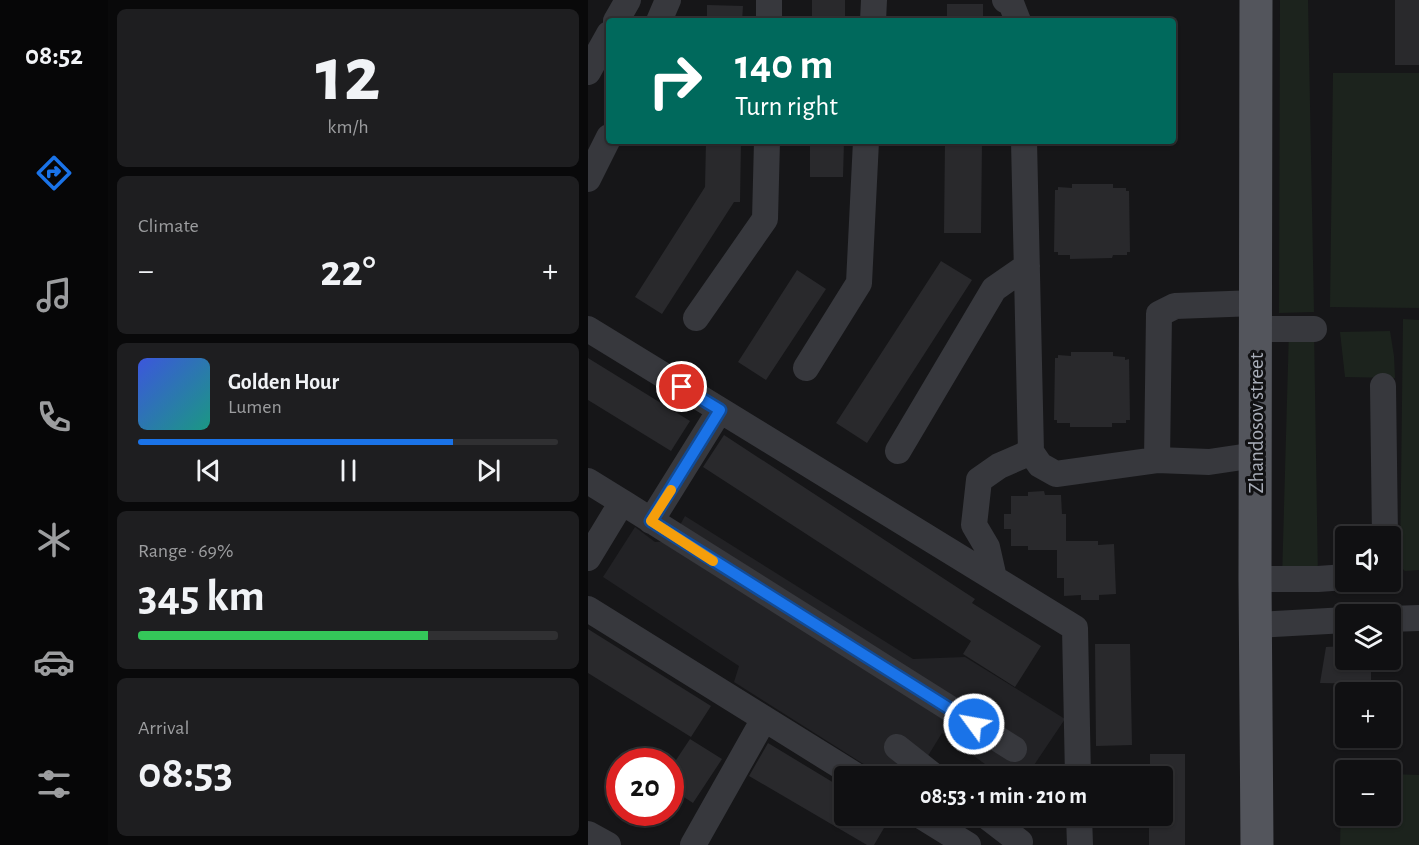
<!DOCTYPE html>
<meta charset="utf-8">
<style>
:root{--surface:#101012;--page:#1e1e20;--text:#f1f3f6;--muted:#9c9d9f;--line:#303032;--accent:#1a73e8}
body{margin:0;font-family:"Alegreya Sans",sans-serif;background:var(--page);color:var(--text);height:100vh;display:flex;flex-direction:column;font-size:22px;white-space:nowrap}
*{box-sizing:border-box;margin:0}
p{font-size:20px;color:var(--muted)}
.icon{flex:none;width:33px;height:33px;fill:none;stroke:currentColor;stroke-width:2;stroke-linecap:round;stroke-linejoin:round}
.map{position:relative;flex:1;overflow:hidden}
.drawer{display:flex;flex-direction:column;gap:9px;padding:9px;background:#09090a;width:480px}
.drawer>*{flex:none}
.guide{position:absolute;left:18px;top:18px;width:570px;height:126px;border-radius:6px;box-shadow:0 2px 4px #0004,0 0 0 2px var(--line);background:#00695c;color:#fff;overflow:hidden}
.tools{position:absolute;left:747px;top:526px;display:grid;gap:12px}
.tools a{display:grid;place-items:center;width:66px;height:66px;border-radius:6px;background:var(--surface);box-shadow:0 2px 4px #0004,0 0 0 2px var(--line);font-size:30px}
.speed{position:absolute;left:18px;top:748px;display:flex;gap:12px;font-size:30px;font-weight:700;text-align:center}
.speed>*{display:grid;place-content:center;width:78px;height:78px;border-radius:50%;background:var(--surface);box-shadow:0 2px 4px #0004,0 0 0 2px var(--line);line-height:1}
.speed .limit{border:9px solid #d22;background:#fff;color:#111}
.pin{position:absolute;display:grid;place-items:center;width:51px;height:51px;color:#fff;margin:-26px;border:3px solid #fff;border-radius:50%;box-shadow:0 2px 6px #0007}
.me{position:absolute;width:66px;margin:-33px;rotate:302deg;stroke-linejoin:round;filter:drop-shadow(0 0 4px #0008)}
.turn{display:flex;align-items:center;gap:21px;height:126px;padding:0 30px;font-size:27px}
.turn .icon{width:78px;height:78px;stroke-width:2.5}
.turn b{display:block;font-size:42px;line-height:51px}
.big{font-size:45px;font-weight:700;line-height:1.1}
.drawer .widget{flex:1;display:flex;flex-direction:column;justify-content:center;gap:9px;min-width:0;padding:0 21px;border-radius:9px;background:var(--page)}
.drawer .dial{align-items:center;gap:0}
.dial b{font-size:78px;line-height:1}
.song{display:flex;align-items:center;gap:18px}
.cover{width:72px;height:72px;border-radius:9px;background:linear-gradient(135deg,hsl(230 70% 55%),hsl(170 70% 35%))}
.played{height:6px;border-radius:3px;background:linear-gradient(90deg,var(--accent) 75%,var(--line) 75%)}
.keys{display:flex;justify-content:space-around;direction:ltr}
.heat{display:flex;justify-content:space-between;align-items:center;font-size:33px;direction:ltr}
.charge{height:9px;border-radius:4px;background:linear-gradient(90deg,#34c759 69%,var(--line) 0)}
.trip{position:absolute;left:246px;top:766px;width:339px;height:60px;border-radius:6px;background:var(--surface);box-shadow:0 2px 4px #0004,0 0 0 2px var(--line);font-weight:700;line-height:60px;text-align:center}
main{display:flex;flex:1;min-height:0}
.menu{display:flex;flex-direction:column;width:108px;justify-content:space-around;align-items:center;background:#060607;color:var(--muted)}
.menu .icon{width:42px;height:42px}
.menu .selected{color:var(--accent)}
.menu b{font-size:27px;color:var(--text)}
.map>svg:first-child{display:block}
.built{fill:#222225}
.green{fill:#1c231d}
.building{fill:#29292c}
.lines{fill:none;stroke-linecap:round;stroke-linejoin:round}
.minor{stroke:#37383d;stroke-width:26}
.major{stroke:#53555c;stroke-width:33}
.route-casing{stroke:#114b97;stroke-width:15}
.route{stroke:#1a73e8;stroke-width:10}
.slow{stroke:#f59e0b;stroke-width:10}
.labels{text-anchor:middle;stroke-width:6;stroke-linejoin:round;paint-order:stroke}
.street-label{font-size:21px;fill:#a8adb8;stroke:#111113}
</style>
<main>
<nav class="menu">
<b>08:52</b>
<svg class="icon selected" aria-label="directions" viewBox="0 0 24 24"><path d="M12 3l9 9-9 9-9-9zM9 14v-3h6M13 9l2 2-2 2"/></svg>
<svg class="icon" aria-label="music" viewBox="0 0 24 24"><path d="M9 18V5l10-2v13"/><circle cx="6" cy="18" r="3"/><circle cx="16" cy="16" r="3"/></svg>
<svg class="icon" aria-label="phone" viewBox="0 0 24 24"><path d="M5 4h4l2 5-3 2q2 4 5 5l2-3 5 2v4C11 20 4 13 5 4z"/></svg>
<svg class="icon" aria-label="climate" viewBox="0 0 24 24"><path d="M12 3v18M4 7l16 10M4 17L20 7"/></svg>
<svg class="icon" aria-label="car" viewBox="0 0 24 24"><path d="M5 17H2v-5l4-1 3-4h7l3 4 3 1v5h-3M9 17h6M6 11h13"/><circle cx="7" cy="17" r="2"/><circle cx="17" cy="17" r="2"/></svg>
<svg class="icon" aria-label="filters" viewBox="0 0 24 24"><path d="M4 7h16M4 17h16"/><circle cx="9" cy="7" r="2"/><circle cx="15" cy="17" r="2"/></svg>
</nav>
<section class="drawer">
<div class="widget dial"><b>12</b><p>km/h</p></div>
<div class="widget"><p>Climate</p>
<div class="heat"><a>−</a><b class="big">22°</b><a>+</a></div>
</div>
<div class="widget">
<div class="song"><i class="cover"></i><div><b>Golden Hour</b><p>Lumen</p></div></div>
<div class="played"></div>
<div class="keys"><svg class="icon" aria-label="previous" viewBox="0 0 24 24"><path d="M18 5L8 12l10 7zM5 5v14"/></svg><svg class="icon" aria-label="pause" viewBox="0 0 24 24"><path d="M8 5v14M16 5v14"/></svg><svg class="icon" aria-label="next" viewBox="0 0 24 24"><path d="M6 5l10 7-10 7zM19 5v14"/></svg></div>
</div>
<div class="widget"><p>Range · 69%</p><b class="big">345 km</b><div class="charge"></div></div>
<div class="widget"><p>Arrival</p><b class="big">08:53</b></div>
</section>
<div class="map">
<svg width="831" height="845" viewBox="0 0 831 845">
<rect width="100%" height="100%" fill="#161618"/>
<path class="built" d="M97,516L325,659L377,657L477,719L438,777H415L354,733L327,777H296L146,682L151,666L15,577L47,527L67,542L83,541Z"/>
<path class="green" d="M692,0H720L726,312L691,313Z
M745,73H831V308L742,307Z
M815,319L831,320V570L817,571L812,566Z
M701,329H726L730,579H694Z
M802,331L806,356L807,378L757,377L752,332Z
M754,772L757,773L758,816H802L803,774L831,775V845H752Z"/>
<path class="building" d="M224,0H257V21H224Z
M807,0H831V65H807Z
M359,4H395V21H359Z
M119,5L155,6L154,21H119Z
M118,141H153L152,202H146L74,314L47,297L117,187Z
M222,141H256L255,177H222Z
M357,141H394L393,233H356Z
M484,184H525V188H538V191H541L542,252H539V255H525L524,258L482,259V255H470V252H466L467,190H470V187L484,188Z
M353,261L384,280L279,443L248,423Z
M209,270L238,289L178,380L150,362Z
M483,352H525V356L537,357V360L541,359L542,420H538V423H524V427H482V423H469V420H466L467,358H470V355L483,356Z
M0,358L102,421L83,451L0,400Z
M136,435L387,599L384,603L453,646L427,687L375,654L383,641L115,467Z
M456,491L457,495H473L474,514H478V541H510V545L526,544L528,594L511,595V600H493V595L476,596V578H469V550H440V546H423V529H416V514H423V496H440V492Z
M0,629L123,706L103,737L0,673Z
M507,644H542L544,745L508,746Z
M758,646V660H783V684L732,683L738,647Z
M102,739L134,759L105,803L82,788V769Z
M180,743L256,789V816H303L286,845H279L161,776Z
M562,754H597V845H561V816H574V777H562Z"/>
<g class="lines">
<path class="minor" d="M417,0L423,3L430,21
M28,21L40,0
M71,21L80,0
M181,21V0
M285,21L286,0
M0,72L21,34
M436,141L443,452L452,465L468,474L569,460L621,462L668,455
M0,179L21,137
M108,318L177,219L179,141
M0,329L487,628L490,777
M668,329H726
M218,368L271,283L278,141
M795,386L797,537
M310,451L406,289L439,266
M569,460L571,314L587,306L668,303
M0,481L34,502L0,558
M34,502L426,749
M63,521L132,410
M406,578L399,547L386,525L391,480L411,466L443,452
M667,579H730L758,577
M0,609L270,777
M802,619L831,618
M668,625L758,620
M309,747L347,777
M333,816L380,845
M398,816L432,842
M491,816L492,845
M0,834L20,845
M105,845L176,719"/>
<path class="major" d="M668,0L667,579L669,845"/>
</g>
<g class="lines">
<g class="route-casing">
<path id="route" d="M94,387L132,410L63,521L386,724"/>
</g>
<use href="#route" class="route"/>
<path class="slow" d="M83,490L63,521L125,561"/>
</g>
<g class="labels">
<g class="street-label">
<text transform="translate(668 423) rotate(-90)" y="7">Zhandosov street</text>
</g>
</g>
</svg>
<div class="tools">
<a><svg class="icon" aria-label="sound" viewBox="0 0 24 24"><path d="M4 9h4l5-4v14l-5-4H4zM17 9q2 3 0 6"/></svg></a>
<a><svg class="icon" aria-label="layers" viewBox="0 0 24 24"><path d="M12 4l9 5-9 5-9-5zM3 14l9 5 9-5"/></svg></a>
<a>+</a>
<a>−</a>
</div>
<div class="speed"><div class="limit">20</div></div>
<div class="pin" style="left:94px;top:387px;background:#d93025"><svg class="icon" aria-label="arrive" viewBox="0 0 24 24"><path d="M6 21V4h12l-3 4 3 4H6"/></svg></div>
<svg class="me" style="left:386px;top:724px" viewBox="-20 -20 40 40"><circle r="17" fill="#1a73e8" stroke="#fff" stroke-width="3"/><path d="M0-11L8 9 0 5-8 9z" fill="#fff"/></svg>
<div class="trip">08:53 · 1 min · 210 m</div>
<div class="guide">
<div class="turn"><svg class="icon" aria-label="right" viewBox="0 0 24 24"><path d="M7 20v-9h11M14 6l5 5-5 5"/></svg><div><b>140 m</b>Turn right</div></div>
</div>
</div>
</main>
